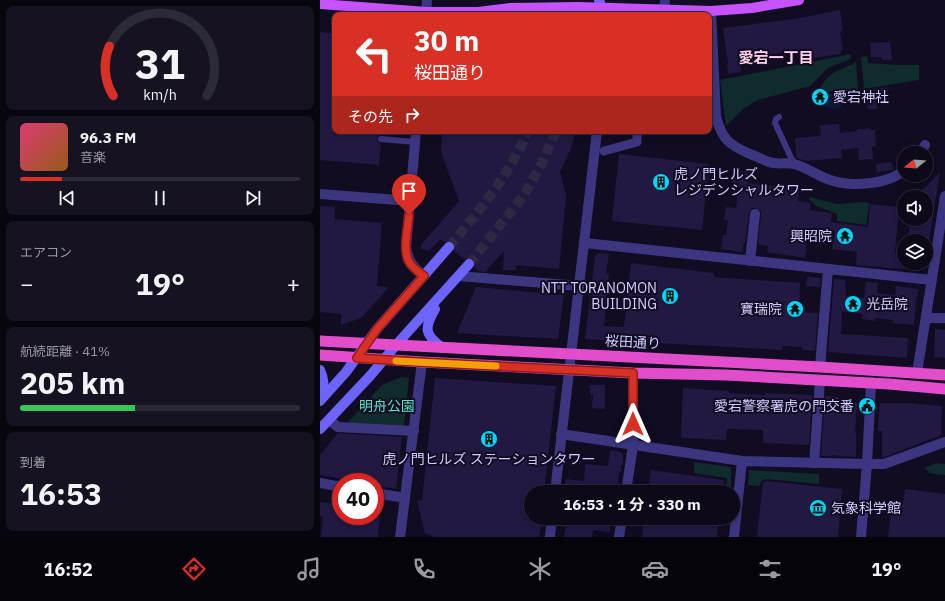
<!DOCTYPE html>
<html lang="ja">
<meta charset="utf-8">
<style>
:root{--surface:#0d0919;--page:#161222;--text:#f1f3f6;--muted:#9a9aa2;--line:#2d2a38;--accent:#d93025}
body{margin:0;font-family:"IBM Plex Sans","Noto Sans JP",sans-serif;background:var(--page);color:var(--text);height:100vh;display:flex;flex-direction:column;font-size:15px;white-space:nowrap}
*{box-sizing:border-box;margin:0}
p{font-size:13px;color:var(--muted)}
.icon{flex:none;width:22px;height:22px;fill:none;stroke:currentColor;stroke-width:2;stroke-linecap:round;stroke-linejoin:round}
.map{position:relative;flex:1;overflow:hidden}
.panel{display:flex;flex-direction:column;gap:6px;padding:6px;background:#07050e;width:320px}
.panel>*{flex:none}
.hud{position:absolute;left:12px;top:12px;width:380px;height:122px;border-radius:8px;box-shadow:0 2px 10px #0003,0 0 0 1px var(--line);background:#d93025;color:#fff;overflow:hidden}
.needle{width:26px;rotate:253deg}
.fabs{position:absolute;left:577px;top:146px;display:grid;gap:8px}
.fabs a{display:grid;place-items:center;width:36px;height:36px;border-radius:50%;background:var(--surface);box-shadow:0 2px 10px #0003,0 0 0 1px var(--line);font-size:20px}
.speed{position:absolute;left:12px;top:473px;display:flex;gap:8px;font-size:20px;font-weight:700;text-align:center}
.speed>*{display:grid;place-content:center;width:52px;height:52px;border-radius:50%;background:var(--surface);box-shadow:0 2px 10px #0003,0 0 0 1px var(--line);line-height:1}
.speed .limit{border:6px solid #d22;background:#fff;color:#111}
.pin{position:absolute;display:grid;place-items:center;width:34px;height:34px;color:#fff;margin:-41px -17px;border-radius:50% 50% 50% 0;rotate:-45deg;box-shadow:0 0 4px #0007}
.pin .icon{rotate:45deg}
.me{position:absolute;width:44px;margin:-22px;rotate:0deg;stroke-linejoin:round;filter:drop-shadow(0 0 3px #0008)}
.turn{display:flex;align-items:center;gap:14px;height:84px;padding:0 16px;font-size:18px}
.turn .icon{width:52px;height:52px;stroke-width:2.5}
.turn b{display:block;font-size:28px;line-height:34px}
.then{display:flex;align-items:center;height:38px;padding:0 16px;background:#0003;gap:8px;font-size:15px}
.big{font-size:30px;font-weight:700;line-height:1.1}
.panel .card{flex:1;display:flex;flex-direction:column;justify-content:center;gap:6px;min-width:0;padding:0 14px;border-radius:8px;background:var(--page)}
.panel .dial{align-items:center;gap:0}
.dial svg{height:104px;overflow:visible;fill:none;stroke:var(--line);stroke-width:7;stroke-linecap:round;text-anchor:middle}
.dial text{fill:var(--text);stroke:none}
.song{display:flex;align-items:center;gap:12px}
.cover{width:48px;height:48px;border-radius:6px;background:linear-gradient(135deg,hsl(340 70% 55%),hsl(30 70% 35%))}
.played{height:4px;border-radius:2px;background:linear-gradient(90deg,var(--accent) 15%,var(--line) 15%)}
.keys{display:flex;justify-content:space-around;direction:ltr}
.heat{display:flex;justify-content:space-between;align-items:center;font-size:22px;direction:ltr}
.charge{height:6px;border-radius:3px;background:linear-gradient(90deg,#34c759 41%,var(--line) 0)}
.trip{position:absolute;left:204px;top:485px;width:216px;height:40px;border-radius:20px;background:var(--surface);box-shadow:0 2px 10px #0003,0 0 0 1px var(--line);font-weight:700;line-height:40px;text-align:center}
.dock{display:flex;height:64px;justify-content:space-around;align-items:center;background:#05040a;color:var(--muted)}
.dock .icon{width:28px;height:28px}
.dock .on{color:var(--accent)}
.dock b{font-size:18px;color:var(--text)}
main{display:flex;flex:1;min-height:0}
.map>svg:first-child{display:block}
.green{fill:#0f2b2b}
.water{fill:#08193e}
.building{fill:#221842}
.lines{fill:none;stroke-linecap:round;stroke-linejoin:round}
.secondary-tunnel{stroke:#2e2942;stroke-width:10;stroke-dasharray:10 5;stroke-linecap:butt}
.service{stroke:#3c3681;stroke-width:6}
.pedestrian{stroke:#3c3681;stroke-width:9}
.minor{stroke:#3c3681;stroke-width:10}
.tertiary{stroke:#3c3681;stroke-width:10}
.secondary{stroke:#6d63ff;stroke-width:10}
.primary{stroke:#c653ff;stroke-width:10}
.trunk{stroke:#e24dcc;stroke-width:11}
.route-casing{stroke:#8d1f18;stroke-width:10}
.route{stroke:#d93025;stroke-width:7}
.slow{stroke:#f59e0b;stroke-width:7}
.labels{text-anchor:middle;stroke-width:4;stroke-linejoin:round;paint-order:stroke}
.poi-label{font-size:14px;fill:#d4ccff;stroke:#110c21;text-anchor:start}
.street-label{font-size:14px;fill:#d4ccff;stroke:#110c21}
.park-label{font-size:14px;fill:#55e2c5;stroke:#110c21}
.neighbourhood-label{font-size:15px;font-weight:bold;fill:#ffceeb;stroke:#110c21}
</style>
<main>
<section class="panel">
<div class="card dial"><svg viewBox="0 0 100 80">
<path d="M14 69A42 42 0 1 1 86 69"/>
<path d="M14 69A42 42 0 0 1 11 31" stroke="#d93025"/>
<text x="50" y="56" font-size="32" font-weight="700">31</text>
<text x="50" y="72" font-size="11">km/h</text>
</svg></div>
<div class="card">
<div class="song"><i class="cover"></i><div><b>96.3 FM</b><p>音楽</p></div></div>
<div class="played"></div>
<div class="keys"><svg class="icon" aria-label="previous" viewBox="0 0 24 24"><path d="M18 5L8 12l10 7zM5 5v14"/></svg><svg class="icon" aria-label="pause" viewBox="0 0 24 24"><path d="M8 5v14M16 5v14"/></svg><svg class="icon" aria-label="next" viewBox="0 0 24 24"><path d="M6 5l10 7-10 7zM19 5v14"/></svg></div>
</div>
<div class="card"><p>エアコン</p>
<div class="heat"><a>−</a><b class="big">19°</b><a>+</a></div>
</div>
<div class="card"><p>航続距離 · 41%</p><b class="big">205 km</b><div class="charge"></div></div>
<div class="card"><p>到着</p><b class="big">16:53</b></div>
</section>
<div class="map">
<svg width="625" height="537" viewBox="0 0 625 537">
<rect width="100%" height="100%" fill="#110c21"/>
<path class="green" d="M531,54V58L528,60L508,68L490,86L438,100L422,110L406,126L400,80Z
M547,56L548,63L579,65H599V80L544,89L541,57Z
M536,61L538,90L514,91L497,94C508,73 512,73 533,64Z
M490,197L517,204L542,202L549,203L546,225L517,221V214L496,206L489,199Z
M81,377L89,378L84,426L29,423V421L62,385Z
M374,462L411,467V492H406L407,478L374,473Z
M616,463L625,464V475C617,474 609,475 605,468Z
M430,470L499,474V484L445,479L441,481L440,486L428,485L429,471Z"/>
<path class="water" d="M514,93C520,95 527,92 533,94V96L539,97L524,100L521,103V108C510,110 508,109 500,102V96Z"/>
<path class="building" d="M520,10L523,31L520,32L523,50H521V54L493,58L492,53L490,54L489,49L439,56V58L420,61L421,72L408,74L407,64H408L403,28L480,18Z
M0,32L15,34V131H62V135L58,136L57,139L58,142L61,144L59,165L0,160Z
M570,42L572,60H562V57H551L550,43Z
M567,87L569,99L556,100L557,109H548L546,92H548V90Z
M519,124L520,133L537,131V129H544L550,128V130H555L556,146L552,147L553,159L539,160L538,148L521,150L522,158L486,161L476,158L475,138L501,136L500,125Z
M122,131H256L251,148L240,172L246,196L239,269L196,265V270H183L184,251L165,272L158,271L154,268L155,262L154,259L150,258L144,259L134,251L135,245L131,241L124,242L120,239L109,251L101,249V245L139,201L121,152Z
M299,154L389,164L382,230L292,221Z
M572,162L573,170L557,172L556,164Z
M413,170L428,172L427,183L479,190L478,201L491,203L490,210L512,213L511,222L548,227L550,204L579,207L575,253L584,254V269L536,265L537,252L512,249L515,231L489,228L485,258L447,252L448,246L438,244L441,214V211L436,208H432L429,213L425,242H424L422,252L401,249L403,235H406L408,220H404L406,207L416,208L419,184L412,183Z
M620,172L609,241H587L591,219H606V197H586L605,188Z
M0,206L15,207L14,219L62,223L57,286L69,287L41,318L21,325V314L0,312Z
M279,253L289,254L286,274H289L284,326L304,327L311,263L394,273V277L480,283L479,312L498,313L495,351L482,350V347L463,346L462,350L265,339L275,256Z
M487,277L501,278L500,287L486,286Z
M514,279L525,280L526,296L544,298L546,282L558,283L557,293L575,295L576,286L599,289L596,302L594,325L572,323L573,320L555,318V321L542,319L543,314L522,311L521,334L588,338L587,358L508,352Z
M156,287L244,295L238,339L137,333Z
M615,329L625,330V358L614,357Z
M115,378L236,386L224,492H211V518H222L219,537H114L105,533L97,501L102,500Z
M270,385H285V409L272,408L273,395H270Z
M363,388L409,391V393L445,395V393L492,395L489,445L443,443V430L407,429L406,440L361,438Z
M505,396L519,397V401L537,402L535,433H536V457L512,455V456H501Z
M560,403H590L622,406L621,435L562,458V431H558Z
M18,433L82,437L76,489L55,485V482H40L0,475V455Z
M290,450L301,452L303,455V465H301V472H299L298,484L296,483L295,492H245L246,479L264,481L265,464L288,466Z
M331,470L404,480L403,492H328Z
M446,481L522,489L518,537H437L443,482Z
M585,489L625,494V537H568L572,502L583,503Z
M0,502L21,505V516H60L58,537H1L3,517L0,516Z
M242,518H291L290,532L273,530L272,537H244L246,527L241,526Z
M324,518H399L397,537H322Z"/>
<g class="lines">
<path class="secondary-tunnel" d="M234,15L236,0
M256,15L257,0
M129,247C159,211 189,175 208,131
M149,264L204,195L222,163L236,131"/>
<path class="service" d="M459,117L456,119L455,123L474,164
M61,139L95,142"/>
<path class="pedestrian" d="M284,151L317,142V131"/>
<path class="minor" d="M391,11L396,117C402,139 409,145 430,154C436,156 443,160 449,162C457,165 466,162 474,164C486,167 498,176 510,180C530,187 568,185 584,170
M601,153L605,145
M0,194L90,201
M265,243L612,280
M430,261L435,214
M606,318H625
M500,367L508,269
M597,373L625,196
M9,420L18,427L94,431
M494,463L500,381
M0,483L21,487
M55,493L85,498"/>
<path class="tertiary" d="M344,9L345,0
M106,15L107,0
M96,131L86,248C89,262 93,267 104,276
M139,276L259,286
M241,434L422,461L547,464H564L625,442
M235,492L277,131
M306,492L313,445V373
M80,537L102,362
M230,537L232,518
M299,537L302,518
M414,537L422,461
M541,537L547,464L551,383"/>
<path class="secondary" d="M279,0L282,8
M115,309C104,328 104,335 123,348
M0,370C4,378 5,388 0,396
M0,401L26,372L57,329L129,247
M0,429L50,376L76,345L149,264"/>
<path class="primary" d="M0,4L107,12H158L191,8L258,7L391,11L432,8L479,0"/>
<path class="trunk" d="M0,341L500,367L625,375
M0,355L102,362L313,373L406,375L569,384L625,389"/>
</g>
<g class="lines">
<g class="route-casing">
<path id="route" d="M89,215C88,228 83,247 88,260C91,266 98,272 104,276L57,329L37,358L116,363L313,373V424"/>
</g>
<use href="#route" class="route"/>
<path class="slow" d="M76,361L176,366"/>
</g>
<defs>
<g id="temple-disc" transform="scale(0.9)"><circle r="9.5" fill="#00d4f7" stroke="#110c21"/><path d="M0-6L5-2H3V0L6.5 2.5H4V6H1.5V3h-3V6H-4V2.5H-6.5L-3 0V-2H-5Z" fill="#111"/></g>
<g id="building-disc" transform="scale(0.9)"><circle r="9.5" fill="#00d4f7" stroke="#110c21"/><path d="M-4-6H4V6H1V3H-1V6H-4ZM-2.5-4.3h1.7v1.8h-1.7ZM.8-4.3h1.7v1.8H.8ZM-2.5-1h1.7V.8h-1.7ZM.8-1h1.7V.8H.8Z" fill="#111"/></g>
<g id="civic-disc" transform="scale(0.9)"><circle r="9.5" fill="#00d4f7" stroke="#110c21"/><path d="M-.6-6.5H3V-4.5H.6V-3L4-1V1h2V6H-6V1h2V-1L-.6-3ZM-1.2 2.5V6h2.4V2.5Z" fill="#111"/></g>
<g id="museum-disc" transform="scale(0.9)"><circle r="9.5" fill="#00d4f7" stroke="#110c21"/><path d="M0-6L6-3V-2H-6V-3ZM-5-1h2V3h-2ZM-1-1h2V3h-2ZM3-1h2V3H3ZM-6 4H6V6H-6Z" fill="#111"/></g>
</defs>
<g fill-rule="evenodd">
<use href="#temple-disc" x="500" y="97"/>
<use href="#building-disc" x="341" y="182"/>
<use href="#temple-disc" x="525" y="236"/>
<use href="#building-disc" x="350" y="296"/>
<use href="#temple-disc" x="533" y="304"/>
<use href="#temple-disc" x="475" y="309"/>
<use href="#civic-disc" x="547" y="406"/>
<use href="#building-disc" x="169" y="439"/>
<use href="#museum-disc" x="498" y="508"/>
</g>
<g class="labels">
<g class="poi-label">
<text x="513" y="102">愛宕神社</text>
<text x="354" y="179">虎ノ門ヒルズ<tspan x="354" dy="16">レジデンシャルタワー</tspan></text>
<text x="512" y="241" text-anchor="end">興昭院</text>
<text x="337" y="293" text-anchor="end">NTT TORANOMON<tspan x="337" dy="16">BUILDING</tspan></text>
<text x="546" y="309">光岳院</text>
<text x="462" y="314" text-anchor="end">寶瑞院</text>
<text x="534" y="411" text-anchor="end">愛宕警察署虎の門交番</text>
<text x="169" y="464" text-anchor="middle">虎ノ門ヒルズ ステーションタワー</text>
<text x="511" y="513">気象科学館</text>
</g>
<g class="street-label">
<text transform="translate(313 342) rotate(3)" y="5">桜田通り</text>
</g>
<g class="park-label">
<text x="67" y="411">明舟公園</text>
</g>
<g class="neighbourhood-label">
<text x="456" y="63">愛宕一丁目</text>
</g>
</g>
</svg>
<div class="fabs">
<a><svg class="needle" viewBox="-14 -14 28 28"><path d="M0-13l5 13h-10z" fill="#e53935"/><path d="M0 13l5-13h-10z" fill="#9a9aa2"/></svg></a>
<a><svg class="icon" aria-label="sound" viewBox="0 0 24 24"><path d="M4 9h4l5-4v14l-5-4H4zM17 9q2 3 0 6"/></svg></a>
<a><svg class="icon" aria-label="layers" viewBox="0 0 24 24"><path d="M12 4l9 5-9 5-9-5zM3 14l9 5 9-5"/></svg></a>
</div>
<div class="speed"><div class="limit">40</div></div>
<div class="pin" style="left:89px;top:215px;background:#d93025"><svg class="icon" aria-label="arrive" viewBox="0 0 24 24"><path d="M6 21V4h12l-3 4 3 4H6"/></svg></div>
<svg class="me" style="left:313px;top:424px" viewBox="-20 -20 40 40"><path d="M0-17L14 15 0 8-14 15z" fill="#d93025" stroke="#fff" stroke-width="4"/></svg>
<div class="trip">16:53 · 1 分 · 330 m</div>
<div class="hud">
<div class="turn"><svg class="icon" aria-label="left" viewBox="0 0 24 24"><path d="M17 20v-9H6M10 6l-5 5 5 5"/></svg><div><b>30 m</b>桜田通り</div></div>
<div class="then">その先<svg class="icon" aria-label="right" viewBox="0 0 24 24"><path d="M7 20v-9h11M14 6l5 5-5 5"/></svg></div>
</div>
</div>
</main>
<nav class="dock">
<b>16:52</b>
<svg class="icon on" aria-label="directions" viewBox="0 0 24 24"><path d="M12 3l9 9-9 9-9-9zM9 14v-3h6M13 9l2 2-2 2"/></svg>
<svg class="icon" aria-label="music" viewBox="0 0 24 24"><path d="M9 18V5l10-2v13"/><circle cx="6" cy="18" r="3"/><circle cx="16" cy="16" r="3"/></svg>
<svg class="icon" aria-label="phone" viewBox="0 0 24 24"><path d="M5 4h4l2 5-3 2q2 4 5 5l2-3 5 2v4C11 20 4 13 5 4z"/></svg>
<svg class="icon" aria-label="climate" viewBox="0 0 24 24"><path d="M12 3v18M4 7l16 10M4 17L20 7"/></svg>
<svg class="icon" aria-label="car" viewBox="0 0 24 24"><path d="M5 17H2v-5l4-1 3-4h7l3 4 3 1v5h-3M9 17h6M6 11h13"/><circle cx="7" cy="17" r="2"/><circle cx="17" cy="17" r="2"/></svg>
<svg class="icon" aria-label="filters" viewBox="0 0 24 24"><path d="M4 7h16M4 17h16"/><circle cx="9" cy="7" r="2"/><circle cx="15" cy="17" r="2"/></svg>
<b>19°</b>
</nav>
